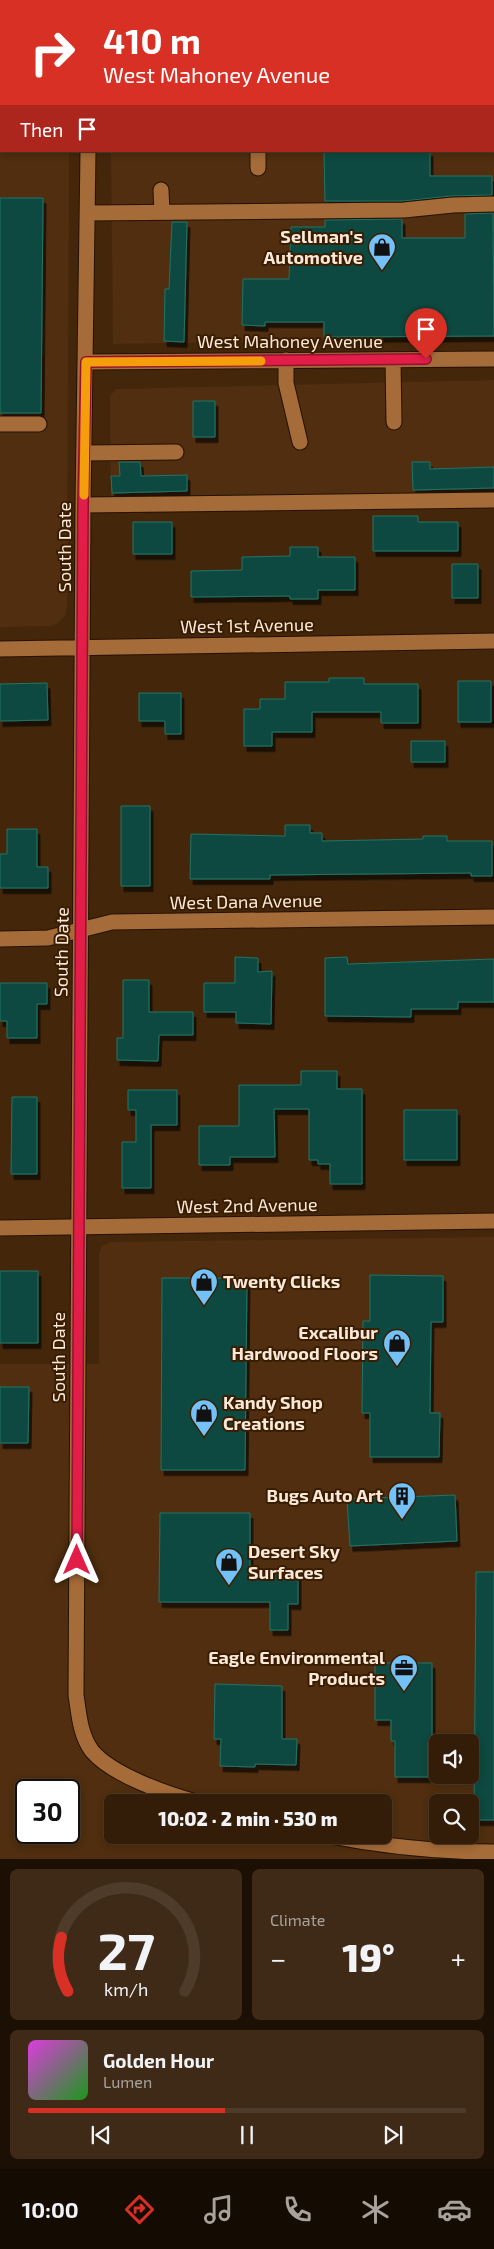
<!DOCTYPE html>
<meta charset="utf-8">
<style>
:root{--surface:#331d08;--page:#3e2a16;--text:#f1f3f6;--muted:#a9a29c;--line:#4e3b29;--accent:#d93025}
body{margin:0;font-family:"Exo 2",sans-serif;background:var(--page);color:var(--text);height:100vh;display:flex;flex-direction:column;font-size:19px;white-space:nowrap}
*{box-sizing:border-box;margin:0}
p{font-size:16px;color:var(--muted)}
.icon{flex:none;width:28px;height:28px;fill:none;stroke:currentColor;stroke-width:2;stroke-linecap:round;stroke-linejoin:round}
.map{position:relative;height:1859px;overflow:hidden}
.sheet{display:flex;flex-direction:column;gap:10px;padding:10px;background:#1c1004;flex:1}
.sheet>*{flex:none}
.guide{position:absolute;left:0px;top:0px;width:495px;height:152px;box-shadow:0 2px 8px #0003,0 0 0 1px var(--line);background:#d93025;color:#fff;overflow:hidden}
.fabs{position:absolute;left:429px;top:1734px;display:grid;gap:10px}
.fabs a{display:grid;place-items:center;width:50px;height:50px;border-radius:8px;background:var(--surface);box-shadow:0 2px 8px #0003,0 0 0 1px var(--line);font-size:25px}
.speed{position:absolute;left:15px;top:1779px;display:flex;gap:10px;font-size:25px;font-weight:700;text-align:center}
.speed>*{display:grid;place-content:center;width:65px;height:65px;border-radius:50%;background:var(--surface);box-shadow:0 2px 8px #0003,0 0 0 1px var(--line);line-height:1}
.speed .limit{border:2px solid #111;border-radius:8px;background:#fff;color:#111}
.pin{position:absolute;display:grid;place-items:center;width:42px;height:42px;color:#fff;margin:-51px -21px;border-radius:50% 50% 50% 0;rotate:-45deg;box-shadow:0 0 5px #0007}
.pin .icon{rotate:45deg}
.me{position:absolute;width:55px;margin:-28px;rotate:0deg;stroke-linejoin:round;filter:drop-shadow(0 0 4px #0008)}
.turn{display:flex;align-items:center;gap:18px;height:105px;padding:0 20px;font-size:22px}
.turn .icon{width:65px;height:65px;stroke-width:2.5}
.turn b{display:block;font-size:35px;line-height:42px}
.then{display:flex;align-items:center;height:48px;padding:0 20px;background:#0003;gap:10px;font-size:19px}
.big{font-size:38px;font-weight:800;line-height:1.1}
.sheet .widget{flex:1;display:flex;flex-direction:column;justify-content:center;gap:8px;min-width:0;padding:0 18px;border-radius:8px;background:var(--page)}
.sheet .dial{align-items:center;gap:0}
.dial svg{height:130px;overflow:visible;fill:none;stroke:var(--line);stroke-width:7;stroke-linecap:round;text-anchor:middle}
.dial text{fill:var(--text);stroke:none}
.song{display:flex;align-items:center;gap:15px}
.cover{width:60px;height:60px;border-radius:8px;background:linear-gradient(135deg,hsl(300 70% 55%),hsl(120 70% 35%))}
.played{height:5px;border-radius:2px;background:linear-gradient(90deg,var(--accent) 45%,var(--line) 45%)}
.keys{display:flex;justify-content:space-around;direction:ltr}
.heat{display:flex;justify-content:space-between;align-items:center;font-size:28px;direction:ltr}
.sheet .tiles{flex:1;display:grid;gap:10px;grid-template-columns:1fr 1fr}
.widget:last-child{grid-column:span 2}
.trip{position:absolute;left:104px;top:1794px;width:288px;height:50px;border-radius:8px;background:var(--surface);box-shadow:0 2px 8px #0003,0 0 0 1px var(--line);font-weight:800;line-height:50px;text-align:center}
.tab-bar{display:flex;height:80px;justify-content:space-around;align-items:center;background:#140c03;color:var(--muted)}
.tab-bar .icon{width:35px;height:35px}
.tab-bar .selected{color:var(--accent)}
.tab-bar b{font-size:22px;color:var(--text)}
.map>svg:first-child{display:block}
.built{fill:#502e0f;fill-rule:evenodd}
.building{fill:#104a41;stroke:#217366;filter:url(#shadow)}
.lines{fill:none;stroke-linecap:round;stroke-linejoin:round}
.minor-casing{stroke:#241203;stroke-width:17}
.major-casing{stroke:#241203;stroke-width:17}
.minor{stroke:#a56b38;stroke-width:15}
.major{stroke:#af84a5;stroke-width:15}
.tram{stroke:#d6c0af;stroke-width:1}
.route-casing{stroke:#92132f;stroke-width:12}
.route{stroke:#e11d48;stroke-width:9}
.slow{stroke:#f59e0b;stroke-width:9}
.labels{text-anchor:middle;stroke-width:4;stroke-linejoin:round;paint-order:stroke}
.poi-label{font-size:18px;font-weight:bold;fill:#fce8d9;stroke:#391d01;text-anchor:end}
.street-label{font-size:18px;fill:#fce8d9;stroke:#391d01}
</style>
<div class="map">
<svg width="494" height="1859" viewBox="0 0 494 1859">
<defs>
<filter id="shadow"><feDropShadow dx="3" dy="5.5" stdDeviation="0" flood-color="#0009"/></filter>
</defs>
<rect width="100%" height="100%" fill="#44270b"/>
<path class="built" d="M494,97V338L113,344L111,151H494Z
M0,104L1,151H69L67,607L65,616L58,623L51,626L0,627Z
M494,380V494L111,498L110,396L116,389Z
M494,1237V1859H0V1364H99V1253L103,1245L111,1242ZM438,1742H470V1775H438ZM26,1790H69V1832H26ZM112,1802H382V1835H112ZM438,1802H470V1835H438Z"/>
<path class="building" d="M324,151H430V176H492V195L452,196L403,201H325Z
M0,198H43L41,413H0Z
M493,213L494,336L324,337V322H265V326L242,325L243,279H289L291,227H325V220L402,219V238H465V214Z
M172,222H187L184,342L164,341L165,289H169Z
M193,401H215V437H193Z
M119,462H140L141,476L187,475V491L112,493L111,476H120Z
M412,462H430V469L494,467V488L413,490Z
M373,516H418V522H458V551H373Z
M133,522H172V554H133Z
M290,547H318V557H355V590H318V599H290V596L191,597V571L242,570V557L290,556Z
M452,564H478V598H452Z
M329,678H364V684H418V723H381V712H312V732H272V746H244V709H260V699H285V682H329Z
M458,681H491V722H458Z
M47,683L48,720L0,721V684Z
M139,693H181V734H165V721H139Z
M411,741H445V762H411Z
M121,806H150V886H121Z
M285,825H310V833H322V841L423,839V836H447V841H492V876H471V873L270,875V879H190L191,834L285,836Z
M7,829H37V867H48V888H0V854H7Z
M235,957L258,958V972L272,971L271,1024L236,1023V1012H204V983H235Z
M347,957L348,964L494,959V1002H458V1009H411V1017L325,1016V958Z
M123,980H149V1012H193V1035H159L158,1061L117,1060V1038H123Z
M0,983H47V1004H37V1038H7V1021H0Z
M301,1071H337V1089H362V1184H330V1164H318V1160H309V1109H274L275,1157H230V1165H199V1126H239V1085H301Z
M128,1090H177V1125H151V1188H122V1142H136V1110H128Z
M12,1097H37V1174H11Z
M404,1110H457V1160H404Z
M0,1271H38V1343H0Z
M370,1275L443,1276V1322H431L430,1413H440L439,1457H370V1413H362L363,1321H370Z
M162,1278H247L245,1470H161Z
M0,1387H29L28,1443H0Z
M455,1495L457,1541L350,1546L347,1499Z
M160,1513H250V1570H298V1604H288V1630H270V1602H159Z
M476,1572H494V1820H474Z
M375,1663H432V1743H428V1777H395V1741H391V1720H375Z
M215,1684L282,1686V1739H297L296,1765L255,1764V1767L220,1766L221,1739H214Z"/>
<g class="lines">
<g class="minor-casing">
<path id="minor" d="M88,0V1
M88,151L83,505L76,1695C79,1714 80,1735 92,1751C112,1775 167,1794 196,1802
M258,168V151
M161,190L162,212
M88,213L404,210L453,205L494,204
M286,360V383L300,442
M393,360L394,422
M86,362L494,359
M0,424H39
M85,453L176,452
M83,505L494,500
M0,649L494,641
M0,939L48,938L112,922L494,917
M0,1228L494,1221
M325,1835C381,1846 436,1852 494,1852"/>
</g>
<g class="major-casing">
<path id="major" d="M0,38H1
M0,84H1"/>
</g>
<use href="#minor" class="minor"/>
<use href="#major" class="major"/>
<path class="tram" d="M0,53H1
M0,64H1"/>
</g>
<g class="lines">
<g class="route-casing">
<path id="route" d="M77,1560L83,505L86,362L426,359"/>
</g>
<use href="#route" class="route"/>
<path class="slow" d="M84,495L86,362L261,361"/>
</g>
<defs>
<g id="shop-pin" transform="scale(1.4375)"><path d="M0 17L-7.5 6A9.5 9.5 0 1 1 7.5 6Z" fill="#73c1f6" stroke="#391d01"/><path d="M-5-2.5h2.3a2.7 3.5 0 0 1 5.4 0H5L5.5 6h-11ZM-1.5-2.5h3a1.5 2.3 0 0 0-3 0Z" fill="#111"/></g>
<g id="building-pin" transform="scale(1.4375)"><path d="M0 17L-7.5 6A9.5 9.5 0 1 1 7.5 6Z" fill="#73c1f6" stroke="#391d01"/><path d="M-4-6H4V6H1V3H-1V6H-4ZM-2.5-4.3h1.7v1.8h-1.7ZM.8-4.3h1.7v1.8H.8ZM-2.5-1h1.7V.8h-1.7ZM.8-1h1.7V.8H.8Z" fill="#111"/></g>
<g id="office-pin" transform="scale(1.4375)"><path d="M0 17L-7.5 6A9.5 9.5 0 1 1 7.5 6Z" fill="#73c1f6" stroke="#391d01"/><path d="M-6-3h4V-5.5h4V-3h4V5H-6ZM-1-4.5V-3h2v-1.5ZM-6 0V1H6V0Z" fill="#111"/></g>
</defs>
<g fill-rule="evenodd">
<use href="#shop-pin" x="382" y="247"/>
<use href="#shop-pin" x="204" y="1282"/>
<use href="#shop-pin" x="397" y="1343"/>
<use href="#shop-pin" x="204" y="1413"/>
<use href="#building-pin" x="402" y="1496"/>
<use href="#shop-pin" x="229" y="1562"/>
<use href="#office-pin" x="404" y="1668"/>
</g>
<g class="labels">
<g class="poi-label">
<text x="363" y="243">Sellman's<tspan x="363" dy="21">Automotive</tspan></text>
<text x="223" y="1288" text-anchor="start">Twenty Clicks</text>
<text x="378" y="1339">Excalibur<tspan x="378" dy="21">Hardwood Floors</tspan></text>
<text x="223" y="1409" text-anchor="start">Kandy Shop<tspan x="223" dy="21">Creations</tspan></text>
<text x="383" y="1502">Bugs Auto Art</text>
<text x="248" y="1558" text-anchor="start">Desert Sky<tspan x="248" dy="21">Surfaces</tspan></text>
<text x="385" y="1664">Eagle Environmental<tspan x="385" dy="21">Products</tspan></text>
</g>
<g class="street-label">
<text x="290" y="348">West Mahoney Avenue</text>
<text transform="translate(65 547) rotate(-90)" y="6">South Date</text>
<text transform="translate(247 626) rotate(-1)" y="6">West 1st Avenue</text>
<text transform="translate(246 902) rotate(-1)" y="6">West Dana Avenue</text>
<text transform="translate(62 952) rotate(-89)" y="6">South Date</text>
<text transform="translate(247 1206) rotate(-1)" y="6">West 2nd Avenue</text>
<text transform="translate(59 1357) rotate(-90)" y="6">South Date</text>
</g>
</g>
</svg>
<div class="fabs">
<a><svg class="icon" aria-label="sound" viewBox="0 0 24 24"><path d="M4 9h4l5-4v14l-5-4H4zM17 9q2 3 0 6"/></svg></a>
<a><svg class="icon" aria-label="search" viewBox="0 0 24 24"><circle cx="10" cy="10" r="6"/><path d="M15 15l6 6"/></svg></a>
</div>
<div class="speed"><div class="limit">30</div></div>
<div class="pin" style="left:426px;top:359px;background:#d93025"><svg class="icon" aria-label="arrive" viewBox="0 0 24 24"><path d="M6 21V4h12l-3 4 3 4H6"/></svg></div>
<svg class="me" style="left:77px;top:1560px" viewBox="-20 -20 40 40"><path d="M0-17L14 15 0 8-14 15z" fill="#e11d48" stroke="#fff" stroke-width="4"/></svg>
<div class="trip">10:02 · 2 min · 530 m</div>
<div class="guide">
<div class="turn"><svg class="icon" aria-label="right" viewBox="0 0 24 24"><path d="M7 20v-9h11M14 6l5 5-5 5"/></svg><div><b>410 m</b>West Mahoney Avenue</div></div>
<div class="then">Then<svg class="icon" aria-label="arrive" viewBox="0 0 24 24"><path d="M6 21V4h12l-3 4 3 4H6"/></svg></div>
</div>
</div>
<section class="sheet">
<div class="tiles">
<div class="widget dial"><svg viewBox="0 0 100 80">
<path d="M14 69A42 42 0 1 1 86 69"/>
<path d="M14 69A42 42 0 0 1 10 36" stroke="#d93025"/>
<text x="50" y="56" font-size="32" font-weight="700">27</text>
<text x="50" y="72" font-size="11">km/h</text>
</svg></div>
<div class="widget"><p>Climate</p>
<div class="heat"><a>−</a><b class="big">19°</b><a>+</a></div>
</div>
<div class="widget">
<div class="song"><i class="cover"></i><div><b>Golden Hour</b><p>Lumen</p></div></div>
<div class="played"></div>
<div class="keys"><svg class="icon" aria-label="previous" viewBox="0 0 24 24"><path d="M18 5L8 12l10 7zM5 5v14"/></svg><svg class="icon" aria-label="pause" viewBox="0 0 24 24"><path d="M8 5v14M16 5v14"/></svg><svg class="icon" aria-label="next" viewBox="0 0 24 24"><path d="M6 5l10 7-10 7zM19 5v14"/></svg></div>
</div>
</div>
</section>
<nav class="tab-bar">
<b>10:00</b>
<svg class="icon selected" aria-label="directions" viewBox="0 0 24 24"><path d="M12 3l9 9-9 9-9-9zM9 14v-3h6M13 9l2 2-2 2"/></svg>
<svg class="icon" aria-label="music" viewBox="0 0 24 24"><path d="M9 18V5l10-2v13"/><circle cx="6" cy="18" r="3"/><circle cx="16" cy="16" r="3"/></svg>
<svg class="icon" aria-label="phone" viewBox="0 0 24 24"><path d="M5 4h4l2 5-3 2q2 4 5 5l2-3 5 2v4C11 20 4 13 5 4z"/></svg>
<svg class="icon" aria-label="climate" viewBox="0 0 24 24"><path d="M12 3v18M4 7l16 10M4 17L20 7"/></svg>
<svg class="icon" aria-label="car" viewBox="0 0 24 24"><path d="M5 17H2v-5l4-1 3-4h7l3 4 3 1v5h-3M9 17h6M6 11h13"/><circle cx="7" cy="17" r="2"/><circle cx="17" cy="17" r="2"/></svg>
</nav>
